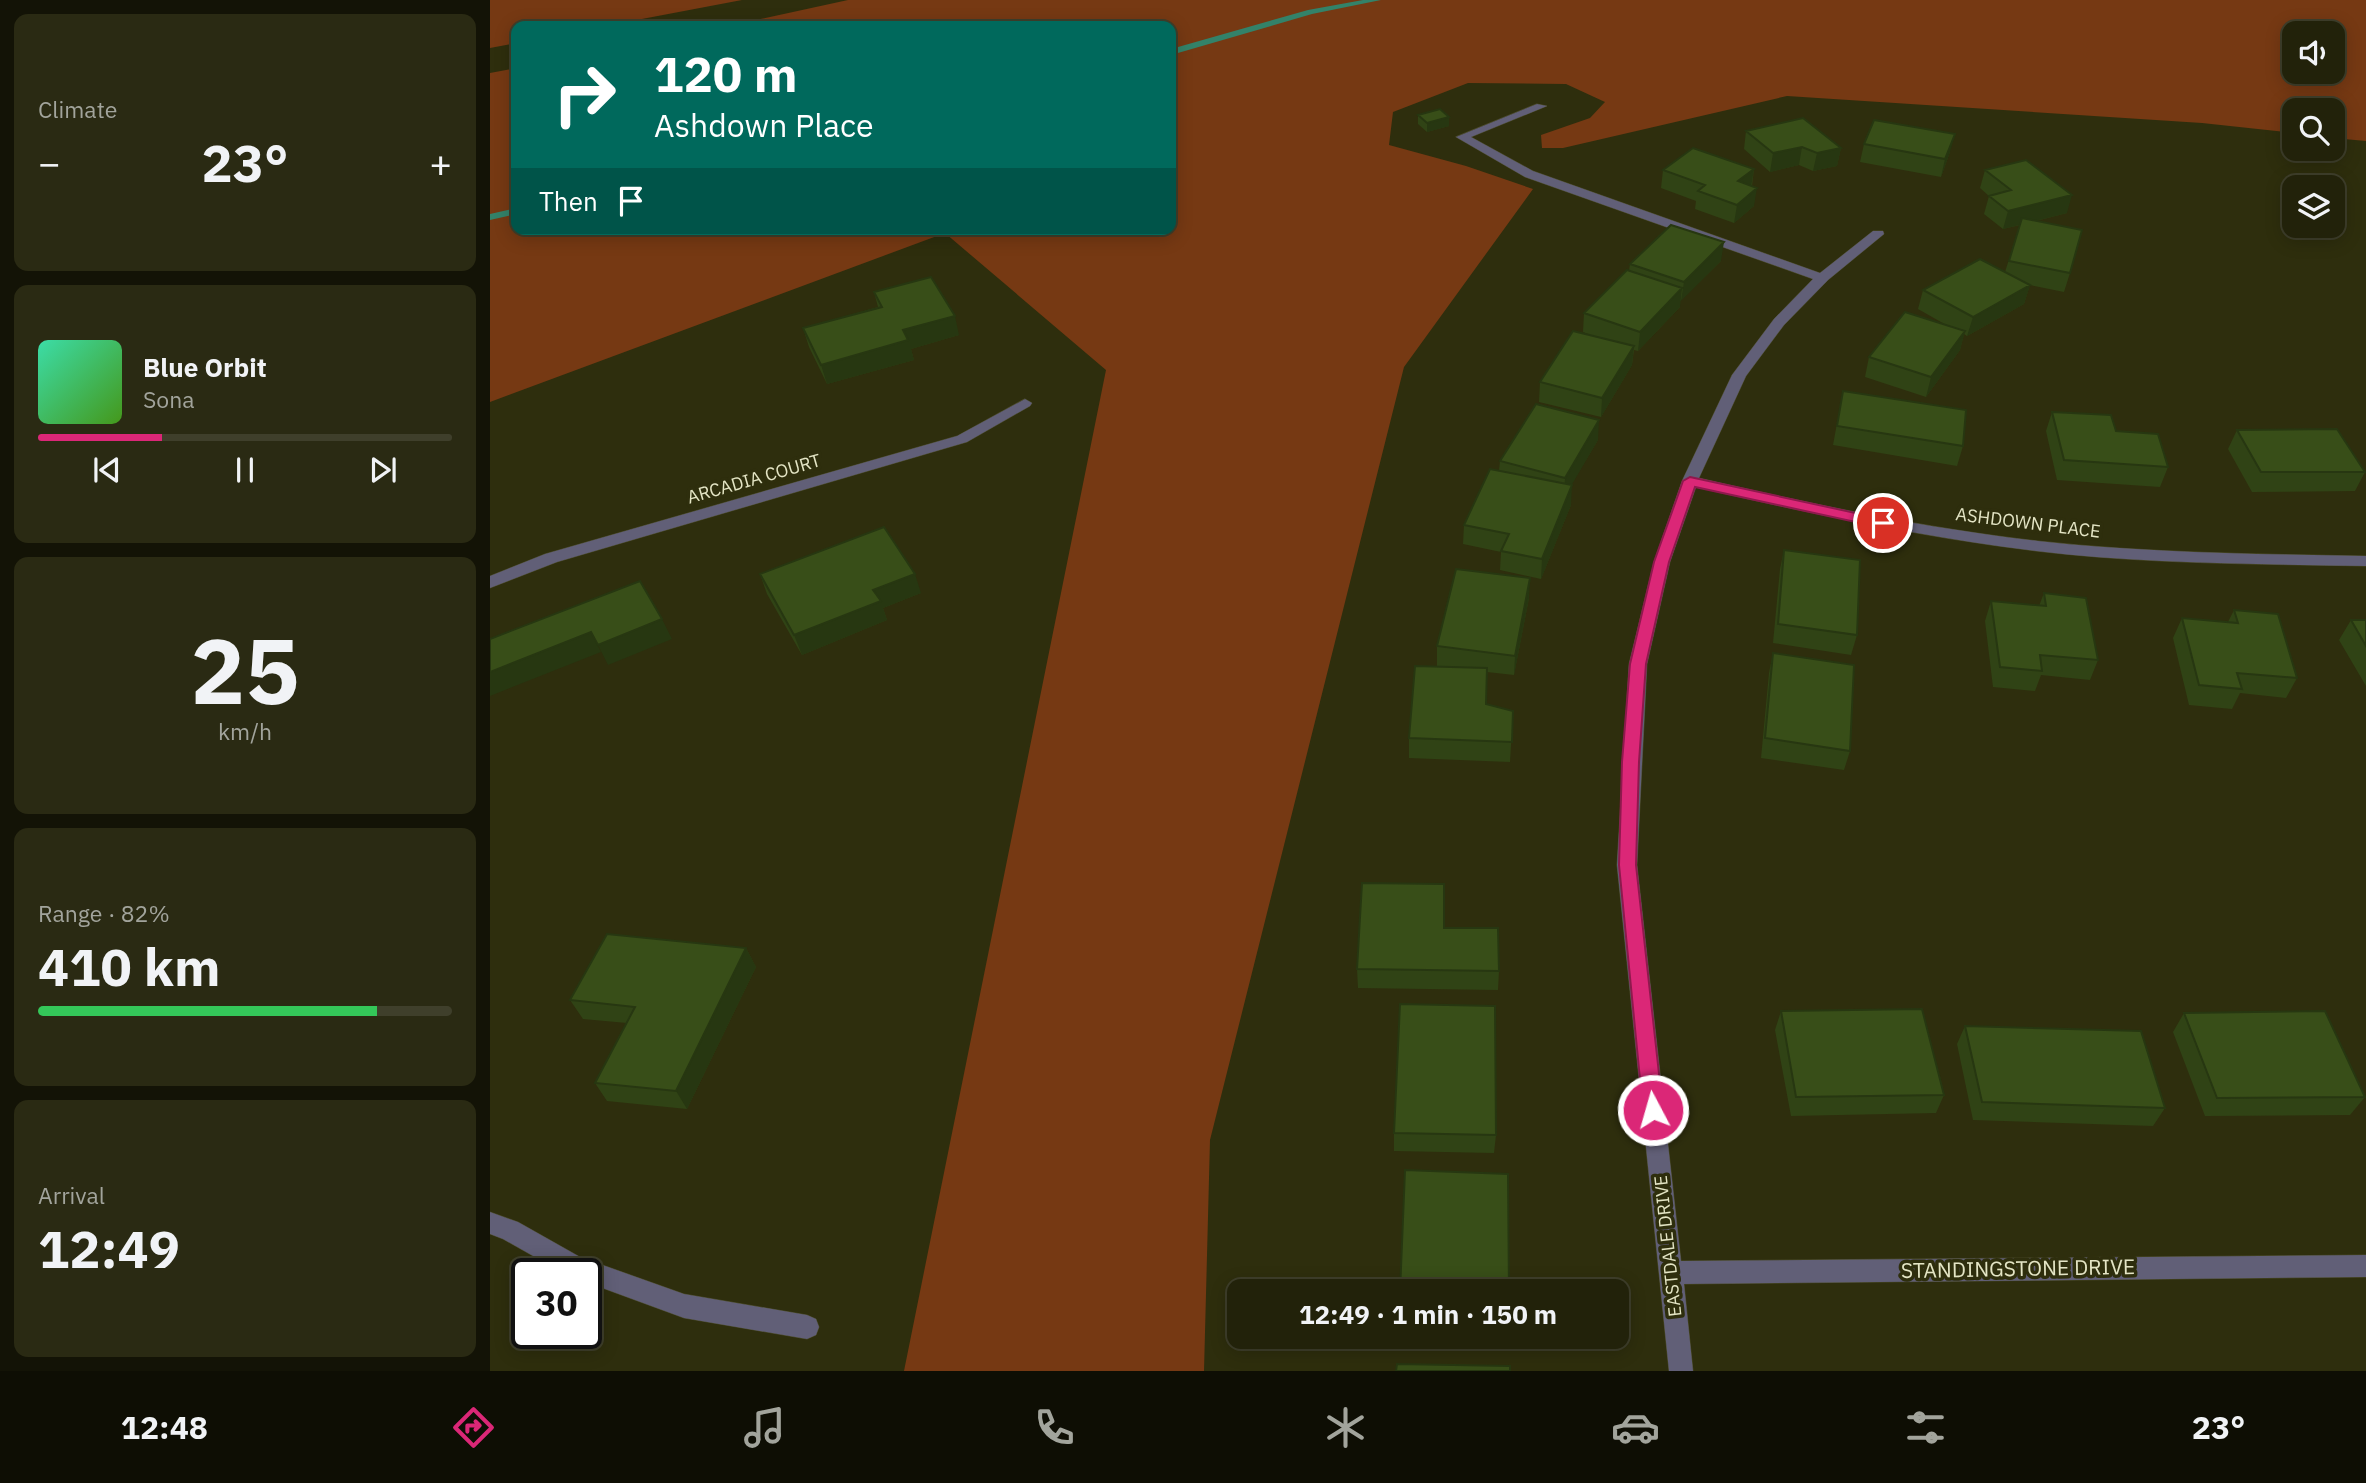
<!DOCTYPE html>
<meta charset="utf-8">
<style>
:root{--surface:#22220a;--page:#2a2a13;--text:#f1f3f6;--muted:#a2a49c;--line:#3f3f2b;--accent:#db2777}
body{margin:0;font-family:"IBM Plex Sans",sans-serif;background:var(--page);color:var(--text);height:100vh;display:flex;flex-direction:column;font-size:26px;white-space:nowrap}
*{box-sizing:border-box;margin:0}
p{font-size:23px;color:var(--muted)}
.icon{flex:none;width:38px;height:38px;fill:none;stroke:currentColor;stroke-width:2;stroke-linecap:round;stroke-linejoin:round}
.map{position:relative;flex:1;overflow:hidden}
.details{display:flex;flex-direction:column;gap:14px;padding:14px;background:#131306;width:490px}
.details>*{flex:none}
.top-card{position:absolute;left:21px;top:21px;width:665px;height:214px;border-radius:14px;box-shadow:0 4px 18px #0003,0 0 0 2px var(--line);background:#00695c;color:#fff;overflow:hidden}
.fabs{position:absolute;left:1792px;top:21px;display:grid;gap:14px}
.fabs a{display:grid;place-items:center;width:63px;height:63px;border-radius:14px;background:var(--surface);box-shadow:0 4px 18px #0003,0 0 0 2px var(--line);font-size:35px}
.speed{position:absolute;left:21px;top:1258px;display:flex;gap:14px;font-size:35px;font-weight:700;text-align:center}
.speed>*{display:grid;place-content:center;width:91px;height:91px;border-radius:50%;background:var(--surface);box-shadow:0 4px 18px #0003,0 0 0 2px var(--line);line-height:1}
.speed .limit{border:4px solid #111;border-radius:10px;background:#fff;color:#111}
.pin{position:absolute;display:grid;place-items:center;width:60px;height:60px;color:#fff;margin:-30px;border:4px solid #fff;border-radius:50%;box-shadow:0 2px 7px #0007}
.me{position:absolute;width:77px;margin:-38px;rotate:354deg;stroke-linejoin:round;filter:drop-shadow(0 0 5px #0008)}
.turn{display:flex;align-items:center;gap:24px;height:147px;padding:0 28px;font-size:32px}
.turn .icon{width:91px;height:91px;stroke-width:2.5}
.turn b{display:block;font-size:49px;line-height:60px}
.then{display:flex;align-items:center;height:66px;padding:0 28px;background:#0003;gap:14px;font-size:26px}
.big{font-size:52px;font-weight:700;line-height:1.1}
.details .tile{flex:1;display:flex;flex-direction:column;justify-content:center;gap:10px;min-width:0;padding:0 24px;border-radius:14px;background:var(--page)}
.details .dial{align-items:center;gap:0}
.dial b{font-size:91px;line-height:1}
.song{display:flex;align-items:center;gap:21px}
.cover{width:84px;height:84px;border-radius:10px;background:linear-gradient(135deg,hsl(160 70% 55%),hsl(100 70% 35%))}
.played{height:7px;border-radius:4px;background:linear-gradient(90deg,var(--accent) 30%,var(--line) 30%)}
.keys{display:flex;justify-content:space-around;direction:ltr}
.heat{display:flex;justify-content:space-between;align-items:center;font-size:38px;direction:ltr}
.charge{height:10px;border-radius:5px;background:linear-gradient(90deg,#34c759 82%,var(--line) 0)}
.trip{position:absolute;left:737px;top:1279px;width:402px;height:70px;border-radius:14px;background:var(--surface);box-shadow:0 4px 18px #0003,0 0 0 2px var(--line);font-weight:700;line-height:70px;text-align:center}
.menu{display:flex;height:112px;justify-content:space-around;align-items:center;background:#0e0e04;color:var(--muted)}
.menu .icon{width:49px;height:49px}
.menu .current{color:var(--accent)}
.menu b{font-size:32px;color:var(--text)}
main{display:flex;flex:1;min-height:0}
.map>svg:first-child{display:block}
.green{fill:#763913;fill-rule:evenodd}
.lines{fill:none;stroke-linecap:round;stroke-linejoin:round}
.stream{fill:#338269;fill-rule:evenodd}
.minor-casing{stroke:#4b4b2a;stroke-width:1}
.minor{fill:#615f77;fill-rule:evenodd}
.wall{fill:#304315}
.shaded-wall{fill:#273711}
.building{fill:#384e18;stroke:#273711;stroke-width:2}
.route{fill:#db2777;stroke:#8e194d;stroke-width:2}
.labels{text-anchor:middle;stroke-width:7;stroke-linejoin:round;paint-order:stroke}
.street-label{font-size:18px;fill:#e4e5c5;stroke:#2e2e0d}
.near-street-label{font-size:21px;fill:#e4e5c5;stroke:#2e2e0d}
</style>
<main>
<section class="details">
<div class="tile"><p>Climate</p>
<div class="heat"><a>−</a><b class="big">23°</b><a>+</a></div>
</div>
<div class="tile">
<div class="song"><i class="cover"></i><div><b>Blue Orbit</b><p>Sona</p></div></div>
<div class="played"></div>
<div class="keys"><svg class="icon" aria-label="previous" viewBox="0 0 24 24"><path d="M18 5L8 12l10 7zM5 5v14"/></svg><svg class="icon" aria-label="pause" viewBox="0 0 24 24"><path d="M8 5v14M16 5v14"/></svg><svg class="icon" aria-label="next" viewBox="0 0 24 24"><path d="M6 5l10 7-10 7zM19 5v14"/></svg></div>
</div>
<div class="tile dial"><b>25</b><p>km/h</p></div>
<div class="tile"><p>Range · 82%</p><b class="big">410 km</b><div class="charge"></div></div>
<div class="tile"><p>Arrival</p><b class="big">12:49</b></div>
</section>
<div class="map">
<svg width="1876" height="1371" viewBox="0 0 1876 1371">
<rect width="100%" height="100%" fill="#2e2e0d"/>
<path class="green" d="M0,0H252L115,26H26V43L0,48Z
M358,0H1876V141L1843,138V110H1804V133L1712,123L1297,96L1073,148H1052L1051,135L1100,118L1115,102L1076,84L978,83L903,112L899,145L976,166L1043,189L914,367L720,1140L714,1371H414L616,370L455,233L0,402V73L26,68V229H681V26H238ZM1804,33H1843V72H1804Z"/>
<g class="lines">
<path class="stream" d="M873,0H891L822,14L681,55V49L818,10Z
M26,208V214L0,220V214Z"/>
<g class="minor-casing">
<path id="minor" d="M1047,104L1057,106L981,137L1043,171L1330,273L1383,231H1393L1394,234L1338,280L1294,325L1256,376L1209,478C1321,504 1434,528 1548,541C1657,553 1767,554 1876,556V566C1766,564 1655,564 1546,551C1431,537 1318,513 1206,487L1180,562L1157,664L1147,865L1191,1261L1876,1255V1277L1194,1284L1203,1371H1179L1127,865L1139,664L1164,562L1192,481L1242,375L1284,319L1323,279L1035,177L966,137Z
M535,399L542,403L540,406L477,442L67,562L0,588V576L55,554L467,436Z
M0,1212L28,1222L90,1257L194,1294L317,1315L326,1319L329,1327L326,1335L317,1339L194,1318L96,1282V1274H75L13,1239L0,1234Z"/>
</g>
<use href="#minor" class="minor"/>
</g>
<path class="wall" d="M928,115L959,126L937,132L928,124Z
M1256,131L1351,148L1347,166L1323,171L1309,165L1280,172L1254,149Z
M1374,144L1460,152L1451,177L1370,162Z
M1264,169L1262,186L1264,206L1244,223L1205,209L1206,201L1171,188L1173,170Z
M1495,170L1577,213L1546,221L1580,273L1574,292L1540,285L1534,304L1477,336L1474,334L1470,350L1436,397L1375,377L1379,357L1458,326L1428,309L1433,290L1515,272L1530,225L1513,229L1494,214L1499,196L1490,188Z
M1231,261L1190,301V307L1148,351L1144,350L1142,365L1111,417L1049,402L1050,382L1106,337L1093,332L1094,313L1139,271L1140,264Z
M384,292L469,335L421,349L424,360L337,384L319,347L313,328L388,307Z
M1353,391L1473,446L1467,466L1343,445Z
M1562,412L1626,431L1678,467L1670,487L1567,480L1556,431Z
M1747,430L1875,472L1865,491L1762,492L1738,449Z
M1108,440L1081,485V505L1051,579L1010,570L1011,552L973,544L974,525L1009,471L1010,461Z
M1294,550L1367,635L1361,655L1283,643L1290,569Z
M270,574L431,593L393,608L397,620L312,655L277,594Z
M1554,593L1608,660L1600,680L1551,675L1545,691L1503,687L1495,621L1501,601L1549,606Z
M1039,598L1024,675L997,672L996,704L1023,711L1020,762L919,758V738L955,667L947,666V646Z
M1744,610L1807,678L1796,698L1750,693L1742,709L1699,705L1683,638L1692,618L1738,622Z
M1861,620H1876V686L1849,640Z
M1283,653L1360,751L1354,770L1271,758L1279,673Z
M954,928L1009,971L1008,990L868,988L867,969Z
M256,948L266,967L197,1109L117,1101L105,1083L137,1023L93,1019L80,1000Z
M1291,1011L1454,1095L1446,1113L1301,1116L1285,1030Z
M1694,1013L1875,1097L1860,1115L1715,1116L1683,1032Z
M1475,1026L1675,1108L1663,1126L1483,1120L1467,1044Z
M904,1133L1006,1135L1004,1153L904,1151Z
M909,1337H1018L1017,1341L909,1338Z"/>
<path class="shaded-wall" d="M959,117V126L937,132V123Z
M1465,134L1460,152L1451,177L1455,159Z
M1312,147L1309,165L1280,172L1283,153Z
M1351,148L1347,166L1323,171L1327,153Z
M1264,169L1261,187L1248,181Z
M1267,188L1264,206L1244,223L1247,205Z
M1582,195L1577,213L1513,229L1518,211Z
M1234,242L1231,261L1191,301L1194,282Z
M1540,285L1534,304L1477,336L1483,317Z
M1192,288L1190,307L1148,351L1150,332Z
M465,316L469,335L421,349L424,360L337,384L331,365L413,330Z
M1475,331L1470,350L1436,397L1441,377Z
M1144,346L1142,365L1111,417L1112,398Z
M1109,420L1108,440L1074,498L1075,478Z
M1082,485L1081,505L1051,579L1052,559Z
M425,574L431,593L393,608L397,620L312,655L304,635L383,590Z
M1040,578L1039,598L1024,675L1025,656Z
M172,619L182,639L118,665L108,645Z
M101,632L111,652L0,696V672Z
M256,948L266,967L197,1109L186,1091Z"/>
<path class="building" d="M950,109L959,117L937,123L928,115Z
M1313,118L1351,148L1327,153L1312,147L1283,153L1256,131Z
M1384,120L1465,134L1455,159L1374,144Z
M1203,148L1264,169L1248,181L1267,188L1247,205L1208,191L1215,185L1173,170Z
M1536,160L1582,195L1518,211L1499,196L1521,190L1495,170Z
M1532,218L1592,230L1580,273L1519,261Z
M1181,225L1234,242L1194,282L1140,264Z
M1490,259L1540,285L1483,317L1433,290Z
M1137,270L1192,288L1150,332L1094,313Z
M441,277L465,316L413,330L418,340L331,365L313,328L392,307L384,292Z
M1415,312L1475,331L1441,377L1379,357Z
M1083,331L1144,346L1112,398L1050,382Z
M1353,391L1476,410L1473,446L1347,426Z
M1046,404L1109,420L1075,478L1010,461Z
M1562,412L1621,415L1626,431L1668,434L1678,467L1574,460Z
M1847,429L1875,472H1771L1747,430Z
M1000,469L1082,485L1052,559L1011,551L1019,534L974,525Z
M394,527L425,574L383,590L391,601L304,635L270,574Z
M1294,550L1370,560L1367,635L1288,624Z
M966,569L1040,578L1025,656L947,646Z
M150,581L172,619L108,645L101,632L0,672V639Z
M1554,593L1596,598L1608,660L1550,655L1552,671L1510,667L1501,601L1556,606Z
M1744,610L1788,614L1807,678L1747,673L1752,689L1709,685L1692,618L1748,623Z
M1861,620H1876V646Z
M1283,653L1364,665L1360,751L1275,738Z
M925,666L997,668L996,704L1023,711L1022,742L919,738Z
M872,883L954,884V928H1008L1009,971L867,969Z
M117,934L256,948L186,1091L105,1083L145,1007L80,1000Z
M910,1004L1005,1006L1006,1135L904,1133Z
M1432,1009L1454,1095L1306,1097L1291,1011Z
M1835,1011L1875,1097L1727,1098L1694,1013Z
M1475,1026L1651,1031L1675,1108L1492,1102Z
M915,1170L1018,1174L1019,1292H910Z
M907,1364L1020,1366V1371H906Z"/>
<path class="route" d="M1200,477L1393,519L1401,523L1393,528L1205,487L1179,562L1156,664L1149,762L1146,865L1173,1110L1170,1116L1163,1119L1156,1116L1153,1110L1129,865L1132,762L1140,664L1164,562L1193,481Z"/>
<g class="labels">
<g class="street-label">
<text transform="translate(264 479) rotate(-16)" y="6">ARCADIA COURT</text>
<text transform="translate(1538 523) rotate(7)" y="6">ASHDOWN PLACE</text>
<text transform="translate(1178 1246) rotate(-96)" y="6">EASTDALE DRIVE</text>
</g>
<g class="near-street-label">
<text transform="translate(1528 1269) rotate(-1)" y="7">STANDINGSTONE DRIVE</text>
</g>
</g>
</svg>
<div class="fabs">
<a><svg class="icon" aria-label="sound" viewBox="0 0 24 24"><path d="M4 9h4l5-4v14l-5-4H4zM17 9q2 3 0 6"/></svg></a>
<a><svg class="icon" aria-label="search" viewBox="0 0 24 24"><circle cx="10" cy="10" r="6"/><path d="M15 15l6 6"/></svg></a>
<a><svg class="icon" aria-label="layers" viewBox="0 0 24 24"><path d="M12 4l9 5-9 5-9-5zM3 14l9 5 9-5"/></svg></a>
</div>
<div class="speed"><div class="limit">30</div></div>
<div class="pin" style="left:1393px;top:523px;background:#d93025"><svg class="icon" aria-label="arrive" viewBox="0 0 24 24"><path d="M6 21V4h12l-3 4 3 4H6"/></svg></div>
<svg class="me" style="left:1163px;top:1110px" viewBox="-20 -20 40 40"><circle r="17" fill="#db2777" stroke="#fff" stroke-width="3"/><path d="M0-11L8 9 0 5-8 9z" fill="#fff"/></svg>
<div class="trip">12:49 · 1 min · 150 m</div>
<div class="top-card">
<div class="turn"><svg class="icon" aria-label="right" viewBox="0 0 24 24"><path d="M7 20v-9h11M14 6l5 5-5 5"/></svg><div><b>120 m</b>Ashdown Place</div></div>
<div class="then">Then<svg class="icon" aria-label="arrive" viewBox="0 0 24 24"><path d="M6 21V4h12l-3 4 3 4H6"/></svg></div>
</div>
</div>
</main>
<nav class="menu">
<b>12:48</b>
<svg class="icon current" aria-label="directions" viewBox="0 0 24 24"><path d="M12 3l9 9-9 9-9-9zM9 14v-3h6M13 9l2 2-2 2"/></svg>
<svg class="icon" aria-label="music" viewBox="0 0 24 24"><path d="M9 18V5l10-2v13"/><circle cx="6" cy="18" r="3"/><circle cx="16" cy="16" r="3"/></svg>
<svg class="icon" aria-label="phone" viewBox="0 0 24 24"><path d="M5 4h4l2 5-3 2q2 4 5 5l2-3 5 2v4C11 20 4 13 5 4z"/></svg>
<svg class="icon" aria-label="climate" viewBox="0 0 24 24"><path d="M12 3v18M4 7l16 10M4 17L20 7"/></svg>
<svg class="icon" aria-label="car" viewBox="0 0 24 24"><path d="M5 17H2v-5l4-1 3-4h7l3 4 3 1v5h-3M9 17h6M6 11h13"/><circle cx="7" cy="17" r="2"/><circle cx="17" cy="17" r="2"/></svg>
<svg class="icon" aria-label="filters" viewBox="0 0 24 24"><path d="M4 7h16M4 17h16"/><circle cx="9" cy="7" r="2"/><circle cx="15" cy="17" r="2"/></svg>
<b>23°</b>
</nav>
